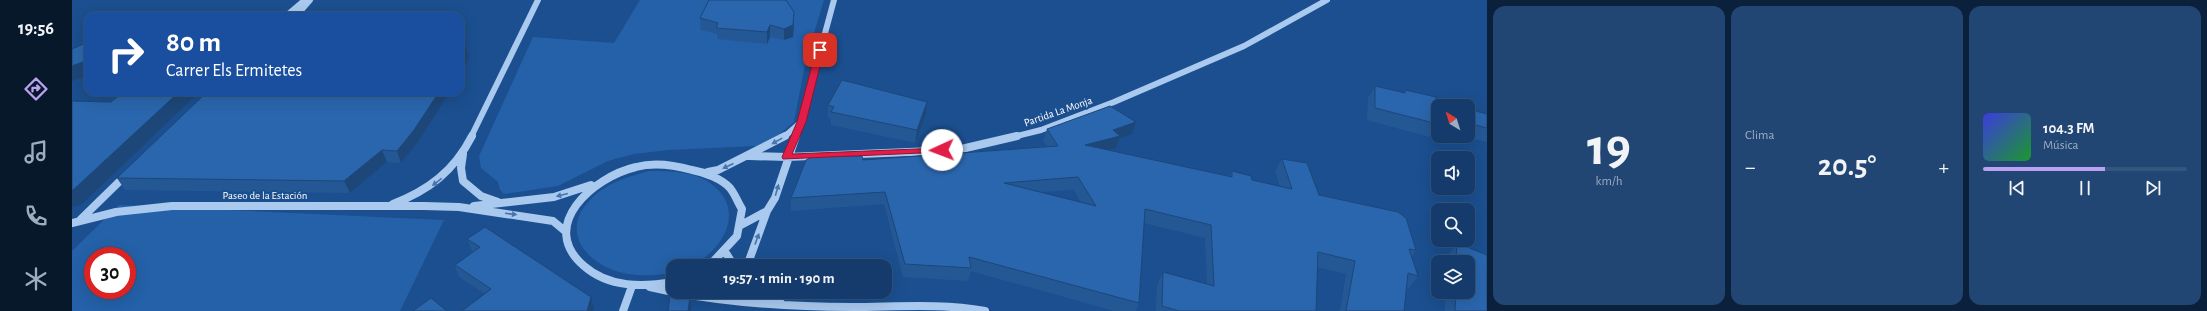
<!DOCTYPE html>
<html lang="es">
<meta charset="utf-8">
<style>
:root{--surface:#143b6b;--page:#214673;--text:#f1f3f6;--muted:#9dadc1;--line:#33557e;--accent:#bca0f2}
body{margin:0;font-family:"Alegreya Sans",sans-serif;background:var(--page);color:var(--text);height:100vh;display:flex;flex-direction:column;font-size:15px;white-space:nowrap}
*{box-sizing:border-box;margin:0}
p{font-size:13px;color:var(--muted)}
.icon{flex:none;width:22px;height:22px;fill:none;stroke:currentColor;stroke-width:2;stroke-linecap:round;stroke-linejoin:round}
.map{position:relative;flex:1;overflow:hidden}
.panel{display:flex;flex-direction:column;gap:6px;padding:6px;background:#0b203b;width:720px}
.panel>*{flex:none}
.top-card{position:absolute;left:12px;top:12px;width:380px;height:84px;border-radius:12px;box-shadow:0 4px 16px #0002,0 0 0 1px var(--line);background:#1a4fa0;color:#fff;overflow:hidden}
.needle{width:26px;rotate:322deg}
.tools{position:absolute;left:1359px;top:99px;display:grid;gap:8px}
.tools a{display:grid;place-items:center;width:44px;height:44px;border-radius:8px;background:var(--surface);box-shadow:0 4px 16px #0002,0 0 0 1px var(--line);font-size:20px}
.speed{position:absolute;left:12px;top:247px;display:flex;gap:8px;font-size:20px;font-weight:700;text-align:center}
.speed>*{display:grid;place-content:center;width:52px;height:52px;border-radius:50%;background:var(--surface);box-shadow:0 4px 16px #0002,0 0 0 1px var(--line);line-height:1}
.speed .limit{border:6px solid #d22;background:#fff;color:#111}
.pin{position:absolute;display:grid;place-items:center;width:34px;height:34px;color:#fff;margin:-17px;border-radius:8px;box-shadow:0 2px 6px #0006}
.me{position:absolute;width:44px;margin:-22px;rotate:268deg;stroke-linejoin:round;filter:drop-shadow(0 0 3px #0008)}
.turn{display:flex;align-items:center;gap:14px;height:84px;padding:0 16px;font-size:18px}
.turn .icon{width:52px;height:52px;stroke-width:2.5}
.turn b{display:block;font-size:28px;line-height:34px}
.big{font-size:30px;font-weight:700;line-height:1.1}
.panel .tile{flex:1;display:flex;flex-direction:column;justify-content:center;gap:6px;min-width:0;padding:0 14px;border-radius:12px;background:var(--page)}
.panel .dial{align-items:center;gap:0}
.dial b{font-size:52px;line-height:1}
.song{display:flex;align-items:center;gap:12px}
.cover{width:48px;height:48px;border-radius:6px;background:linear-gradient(135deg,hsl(240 70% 55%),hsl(130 70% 35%))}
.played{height:4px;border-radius:2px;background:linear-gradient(90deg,var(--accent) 60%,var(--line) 60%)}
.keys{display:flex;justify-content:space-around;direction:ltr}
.heat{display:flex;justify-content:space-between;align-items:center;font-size:22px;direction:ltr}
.panel .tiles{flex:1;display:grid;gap:6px;grid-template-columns:repeat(3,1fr)}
.trip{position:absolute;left:594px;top:259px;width:226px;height:40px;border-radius:12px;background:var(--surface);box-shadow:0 4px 16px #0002,0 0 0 1px var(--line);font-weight:700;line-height:40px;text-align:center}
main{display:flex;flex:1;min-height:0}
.tab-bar{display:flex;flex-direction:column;width:72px;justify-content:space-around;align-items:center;background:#08182b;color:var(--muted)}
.tab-bar .icon{width:28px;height:28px}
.tab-bar .selected{color:var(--accent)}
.tab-bar b{font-size:18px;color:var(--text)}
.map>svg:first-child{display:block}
.green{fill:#2461a8;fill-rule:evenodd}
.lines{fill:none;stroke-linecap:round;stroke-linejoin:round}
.minor-far1{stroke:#a9c9ee;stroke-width:6}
.minor{stroke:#a9c9ee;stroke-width:8}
.wall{fill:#245895;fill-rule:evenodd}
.shaded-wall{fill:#1d4779}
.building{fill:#2a66ad;stroke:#1d4779;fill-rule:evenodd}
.oneway{fill:#4674ac}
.route{fill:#e11d48;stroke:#92132f}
.labels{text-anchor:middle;stroke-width:4;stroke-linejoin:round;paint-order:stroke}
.street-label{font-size:11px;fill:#fff;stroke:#1b4f8f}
</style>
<main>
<nav class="tab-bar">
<b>19:56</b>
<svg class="icon selected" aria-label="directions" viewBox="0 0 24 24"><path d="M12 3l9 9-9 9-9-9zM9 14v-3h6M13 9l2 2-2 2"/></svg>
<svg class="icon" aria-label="music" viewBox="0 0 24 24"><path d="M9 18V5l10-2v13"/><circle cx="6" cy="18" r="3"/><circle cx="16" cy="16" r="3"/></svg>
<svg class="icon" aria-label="phone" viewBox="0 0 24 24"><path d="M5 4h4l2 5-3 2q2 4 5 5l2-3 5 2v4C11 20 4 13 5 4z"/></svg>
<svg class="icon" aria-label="climate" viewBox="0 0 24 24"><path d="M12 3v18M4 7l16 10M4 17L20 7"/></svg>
</nav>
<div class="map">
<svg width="1415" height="311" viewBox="0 0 1415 311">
<rect width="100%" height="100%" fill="#1b4f8f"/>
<path class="green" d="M568,0H752L734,60L722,122L703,138L684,146L597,150L562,154L536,161L486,186L432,194L428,190L426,182L409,168L407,156L461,37L542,43Z
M577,171C599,171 624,171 642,186C673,211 651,252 619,265C614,267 606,266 601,266V272C587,276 571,276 556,274C519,268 485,234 518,200C534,183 555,177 577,171Z
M47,205L372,220L328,311H0V251ZM21,256H55V290H21Z"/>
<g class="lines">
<path class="minor-far1" d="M214,16L233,0
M224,16L238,0
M399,137L466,0
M712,137L728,123
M723,137L729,122L762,0
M941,137L969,130L1042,102L1172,46L1255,0"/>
<path class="minor" d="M391,154L389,168L391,181L409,196L426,202
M677,156L715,157L885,150L945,136
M636,172L646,170L713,136
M321,204C357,190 382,171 400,136
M402,206L482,197L519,185
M7,221L53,176
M0,223L44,212L100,206H352L387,207L481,221L493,231
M669,225L695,211L703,198L724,136
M654,253L662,266
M675,266L695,211
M601,282C571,287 537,288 512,266C465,226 521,177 564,167C582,162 602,165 620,170C632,172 650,179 658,188C663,194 666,203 670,209L665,236L637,266
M578,287L601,292
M601,292C660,303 719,307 780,307C824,307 869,303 913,311
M692,292L709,303
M551,311L560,286"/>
</g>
<path class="wall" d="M628,18L722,24L721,37L712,40L698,37L695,44L645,39V34L629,30Z
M1303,86L1331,93L1333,90L1364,99L1366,106V135L1360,133L1357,137L1295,120L1296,98Z
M135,92H377L371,103L346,142L329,163L315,162L278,193L53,190L45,178Z
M855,102L854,114L843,143L759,125V119L756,118V105Z
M1396,109L1415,114V142L1390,136H1396Z
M1064,122L1060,134L1047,139L1044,148L1036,150L1157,177L1160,171L1180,180L1208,187L1203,171L1210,159L1247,195L1344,250L1340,257L1346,276L1336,289L1334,288L1332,311H1268L1274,274L1245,267L1244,311H1084L1085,286L1091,272L1135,284L1133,238L1072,223L1067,303L1064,311H1042L899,271L896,281L831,277L812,204L719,211V198L791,160L975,146L971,141L975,129ZM1002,190L1009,203L969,192Z
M1371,136H1380L1379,138Z
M395,239L522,309L521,311H390L413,294L387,277L383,265L401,252L400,251Z
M1385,243L1415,255V311H1373V292H1396V262H1374L1375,257Z"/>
<path class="shaded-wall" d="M722,12V24L721,37L712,40V29Z
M698,25V37L695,44V32Z
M393,46L397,57L388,73V56Z
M16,60V75L0,81V66Z
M107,92H119L122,97L9,205L0,207V191Z
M367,92H377L371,103L346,142L329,163L325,151Z
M855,102L854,114L843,143L845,130Z
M1064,122L1060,134L1047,139L1044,148L1009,157L1013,145L1041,130Z
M310,150L315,162L278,193L272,181Z
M519,297L522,309L521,311H515Z
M618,297L619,307V311H616Z"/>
<path class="building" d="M637,0H714L722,12L721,25L712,29L698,25L695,32L644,28L646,23L628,18Z
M16,42V60L0,66V49Z
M388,42L393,46L388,56Z
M770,80L855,102L845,130L759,112L762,107L756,105Z
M1303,86L1333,93V90L1364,97V99L1377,103V105L1383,106H1366V120H1365L1366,124L1303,108Z
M51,92H107L0,191V101L39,102Z
M135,92H367L342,130L325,151L310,150L272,181L45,178Z
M1038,106L1064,122L1041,130L1048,136L1013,145L1160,177V171L1179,176L1180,180L1220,189L1210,159L1235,163L1247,195L1326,212L1334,218L1344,250L1337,249L1346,276L1336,273L1332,311H1274L1283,261L1246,252L1244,311H1107L1090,306L1091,272L1142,286L1139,225L1073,209L1067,303L897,257L899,268L833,264L813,192L719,198L734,160L741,156H790L791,160L986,146L975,129ZM1006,177L1024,206L932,183Z
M1396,109L1415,114V128L1396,123Z
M413,227L519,297L515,311H390L419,289L383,265L408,247L395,239Z
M1385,243L1415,255V311H1383L1384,292H1396V262H1384Z
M598,296L618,297L616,311H596Z
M359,298L375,311H341Z"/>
<defs><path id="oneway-solid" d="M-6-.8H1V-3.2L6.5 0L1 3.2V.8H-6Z"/></defs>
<g class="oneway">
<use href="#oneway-solid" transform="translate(705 141) rotate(151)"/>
<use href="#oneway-solid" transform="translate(656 166) rotate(155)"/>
<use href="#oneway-solid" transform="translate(365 182) rotate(142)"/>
<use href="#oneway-solid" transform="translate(705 190) rotate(-74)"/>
<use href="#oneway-solid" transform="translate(490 195) rotate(166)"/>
<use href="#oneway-solid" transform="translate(439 214) rotate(7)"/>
<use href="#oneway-solid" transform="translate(685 239) rotate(-70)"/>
</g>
<path class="route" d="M748,48L752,50L734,122L720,154L870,148L873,149V152L711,159L710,157L725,122L744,50Z"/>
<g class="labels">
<g class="street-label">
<text transform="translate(986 111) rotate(-19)" y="4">Partida La Monja</text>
<text x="193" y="199">Paseo de la Estación</text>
</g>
</g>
</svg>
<div class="tools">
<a><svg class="needle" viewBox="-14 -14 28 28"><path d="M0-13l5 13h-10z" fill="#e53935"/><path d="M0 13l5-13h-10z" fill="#9dadc1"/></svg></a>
<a><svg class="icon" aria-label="sound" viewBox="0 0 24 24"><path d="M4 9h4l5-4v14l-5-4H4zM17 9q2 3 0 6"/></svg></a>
<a><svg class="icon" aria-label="search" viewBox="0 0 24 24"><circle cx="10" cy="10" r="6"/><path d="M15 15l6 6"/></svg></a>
<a><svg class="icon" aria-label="layers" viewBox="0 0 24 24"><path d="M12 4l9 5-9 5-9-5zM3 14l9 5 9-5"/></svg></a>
</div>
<div class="speed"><div class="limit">30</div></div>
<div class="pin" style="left:748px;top:50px;background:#d93025"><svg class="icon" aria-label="arrive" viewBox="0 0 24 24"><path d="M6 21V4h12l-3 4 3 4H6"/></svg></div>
<svg class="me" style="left:870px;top:150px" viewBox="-20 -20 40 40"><circle r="19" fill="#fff"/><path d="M0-13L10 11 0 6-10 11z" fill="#e11d48"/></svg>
<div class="trip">19:57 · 1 min · 190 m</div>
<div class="top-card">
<div class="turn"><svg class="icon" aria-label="right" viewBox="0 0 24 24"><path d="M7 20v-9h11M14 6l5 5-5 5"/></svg><div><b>80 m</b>Carrer Els Ermitetes</div></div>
</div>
</div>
<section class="panel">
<div class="tiles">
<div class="tile dial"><b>19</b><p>km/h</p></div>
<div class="tile"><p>Clima</p>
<div class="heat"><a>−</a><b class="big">20.5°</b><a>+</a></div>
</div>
<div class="tile">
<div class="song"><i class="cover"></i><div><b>104.3 FM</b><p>Música</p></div></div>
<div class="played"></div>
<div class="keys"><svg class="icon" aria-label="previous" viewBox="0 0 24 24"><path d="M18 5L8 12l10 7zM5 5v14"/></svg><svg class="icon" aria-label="pause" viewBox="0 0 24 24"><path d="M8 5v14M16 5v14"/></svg><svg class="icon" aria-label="next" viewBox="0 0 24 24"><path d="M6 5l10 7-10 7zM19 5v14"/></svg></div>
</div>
</div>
</section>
</main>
